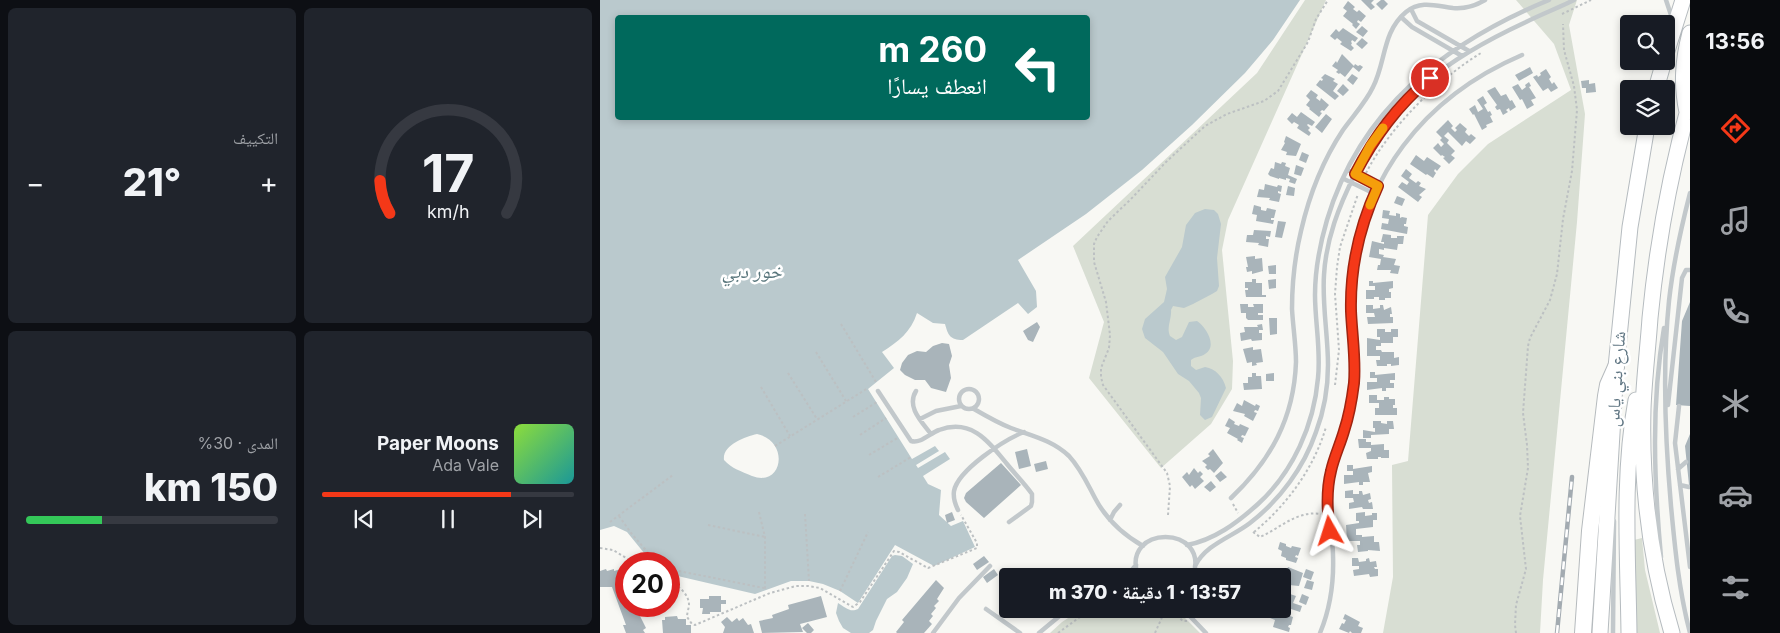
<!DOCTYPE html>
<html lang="ar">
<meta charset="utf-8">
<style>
:root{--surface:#171b24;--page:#20242c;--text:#f1f3f6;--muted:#9ea1a6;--line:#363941;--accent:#f43818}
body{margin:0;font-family:Inter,"Noto Naskh Arabic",sans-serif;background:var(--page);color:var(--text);direction:rtl;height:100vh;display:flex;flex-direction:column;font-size:19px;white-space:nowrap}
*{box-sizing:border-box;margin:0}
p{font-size:16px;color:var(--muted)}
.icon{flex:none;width:28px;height:28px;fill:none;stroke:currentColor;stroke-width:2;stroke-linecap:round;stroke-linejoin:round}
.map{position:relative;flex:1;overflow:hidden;direction:ltr}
.panel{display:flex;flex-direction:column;gap:8px;padding:8px;background:#0d0f14;width:600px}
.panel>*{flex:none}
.hud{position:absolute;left:15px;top:15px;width:475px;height:105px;border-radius:5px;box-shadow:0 2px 8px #0003;direction:rtl;background:#00695c;color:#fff;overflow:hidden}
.fabs{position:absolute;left:1020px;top:15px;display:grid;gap:10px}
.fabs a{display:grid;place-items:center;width:55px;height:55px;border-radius:5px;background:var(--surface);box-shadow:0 2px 8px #0003;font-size:25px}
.speed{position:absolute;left:15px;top:552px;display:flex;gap:10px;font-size:25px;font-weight:700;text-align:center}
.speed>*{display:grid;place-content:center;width:65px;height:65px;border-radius:50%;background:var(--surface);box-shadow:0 2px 8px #0003;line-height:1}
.speed .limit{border:8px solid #d22;background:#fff;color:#111}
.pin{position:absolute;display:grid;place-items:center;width:42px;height:42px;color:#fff;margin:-21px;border:2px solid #fff;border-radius:50%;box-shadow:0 1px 5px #0007}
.me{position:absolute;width:55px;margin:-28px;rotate:354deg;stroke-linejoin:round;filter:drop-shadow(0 0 4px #0008)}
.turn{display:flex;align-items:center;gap:18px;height:105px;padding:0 20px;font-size:22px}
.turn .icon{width:65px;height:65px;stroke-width:2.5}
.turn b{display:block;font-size:35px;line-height:42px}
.big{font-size:38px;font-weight:800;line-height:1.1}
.panel .tile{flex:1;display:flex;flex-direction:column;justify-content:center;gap:8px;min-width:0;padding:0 18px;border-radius:8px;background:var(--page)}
.panel .dial{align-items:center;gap:0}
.dial svg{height:130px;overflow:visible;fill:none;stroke:var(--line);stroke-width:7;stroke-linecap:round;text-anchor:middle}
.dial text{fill:var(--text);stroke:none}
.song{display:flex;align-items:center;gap:15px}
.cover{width:60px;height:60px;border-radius:8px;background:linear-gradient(135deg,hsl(90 70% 55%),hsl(180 70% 35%))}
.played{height:5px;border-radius:2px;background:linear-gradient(90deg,var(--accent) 75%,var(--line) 75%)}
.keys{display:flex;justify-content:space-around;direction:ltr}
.heat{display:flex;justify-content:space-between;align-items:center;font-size:28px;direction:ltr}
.charge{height:8px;border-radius:4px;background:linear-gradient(90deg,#34c759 30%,var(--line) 0)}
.panel .tiles{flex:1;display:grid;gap:8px;grid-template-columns:repeat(2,1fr)}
.trip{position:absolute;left:399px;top:568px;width:292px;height:50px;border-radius:5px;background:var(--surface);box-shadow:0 2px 8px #0003;font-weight:800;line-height:50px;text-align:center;direction:rtl}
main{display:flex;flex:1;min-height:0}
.menu{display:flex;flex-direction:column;width:90px;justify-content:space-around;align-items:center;background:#090b0e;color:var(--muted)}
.menu .icon{width:35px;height:35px}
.menu .current{color:var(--accent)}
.menu b{font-size:22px;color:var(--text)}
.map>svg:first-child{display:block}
.green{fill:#d8ded3}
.water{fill:#bac9cd;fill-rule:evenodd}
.building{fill:#a9b4ba}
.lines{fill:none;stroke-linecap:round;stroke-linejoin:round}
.primary-casing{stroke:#b5bbbf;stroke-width:17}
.highway-casing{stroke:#b5babd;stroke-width:18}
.path{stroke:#bcc0c2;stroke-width:2;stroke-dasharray:2.5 2.5;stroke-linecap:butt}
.lane{stroke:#c2c8cb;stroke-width:4.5}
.primary{stroke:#fff;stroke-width:15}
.highway{stroke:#fff;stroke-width:16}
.rail-casing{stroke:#a3abb1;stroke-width:4.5}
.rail{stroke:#fff;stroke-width:2.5;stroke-dasharray:8;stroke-linecap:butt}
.route-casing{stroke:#9f2410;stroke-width:12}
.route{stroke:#f43818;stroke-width:9}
.slow{stroke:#f59e0b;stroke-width:9}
.labels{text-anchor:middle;stroke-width:5;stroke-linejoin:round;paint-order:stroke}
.street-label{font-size:18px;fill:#607683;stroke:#fff}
.water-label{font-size:19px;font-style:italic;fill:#5a777d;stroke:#fff}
</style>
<main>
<nav class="menu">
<b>13:56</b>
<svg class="icon current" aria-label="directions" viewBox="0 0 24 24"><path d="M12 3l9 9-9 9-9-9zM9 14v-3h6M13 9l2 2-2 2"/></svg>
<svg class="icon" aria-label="music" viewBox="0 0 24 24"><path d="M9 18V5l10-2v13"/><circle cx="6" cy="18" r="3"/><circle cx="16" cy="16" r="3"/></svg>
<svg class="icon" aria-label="phone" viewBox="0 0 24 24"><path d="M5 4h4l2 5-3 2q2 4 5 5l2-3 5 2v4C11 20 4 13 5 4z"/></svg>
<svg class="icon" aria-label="climate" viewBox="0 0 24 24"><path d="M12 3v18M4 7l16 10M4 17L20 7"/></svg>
<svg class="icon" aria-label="car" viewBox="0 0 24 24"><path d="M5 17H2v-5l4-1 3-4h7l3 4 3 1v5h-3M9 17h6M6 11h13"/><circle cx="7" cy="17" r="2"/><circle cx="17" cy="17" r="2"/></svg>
<svg class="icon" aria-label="filters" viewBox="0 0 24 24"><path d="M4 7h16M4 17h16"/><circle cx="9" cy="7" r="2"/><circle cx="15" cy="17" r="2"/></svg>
</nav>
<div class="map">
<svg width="1090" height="633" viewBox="0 0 1090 633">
<rect width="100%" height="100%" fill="#f8f8f4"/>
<path class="green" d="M705,0H726L628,220L622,250L633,361L632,389L611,424L561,468L489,378L504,322L473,246L657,73Z
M916,0H977L969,25L985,114L977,222L943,580L940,633H783L793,577L792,465L808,461L828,215L858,174L888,144L971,90L954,44Z
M1042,538L1045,570L1060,633H1035L1034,540Z
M482,609H576L600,633H450L462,622Z"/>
<path class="water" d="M0,0H700L673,40L645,73L592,125L542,170L486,214L418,260L436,291L437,307L428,314L418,303L363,340C350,340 348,335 345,324L333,323L317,313C311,332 298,342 282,352L294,368L268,389L312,459L335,446L339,451L316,465L318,468L345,452L350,459L323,476L328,484L341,490L339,515L351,526L363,521L375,547L334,566L295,545L258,603L240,591L223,584L209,581H191L155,594L69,574V564H53L27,532L14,526L0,530ZM18,18H488V118H18ZM157,434C190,441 183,488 152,476C141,471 132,469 124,460C122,445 145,437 157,434Z
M605,209L614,210L618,214L621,224L617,258L619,286L617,291L612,294L593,304L584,308L573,306L571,310C572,319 566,327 570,336L576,340L582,337L589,322L597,321C606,327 618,346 605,354C601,357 596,356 591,360V366L596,370L605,367C616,369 623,377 626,388L612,417L605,420L600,415L601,398L599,393L589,381L578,374L563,352L545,338L542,329L545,319L564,302L567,289L565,277L582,247L586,225L595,213Z
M295,555L302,556L313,564L307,578L297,592L287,599L276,621L273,630L269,633H251L243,628L239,621L236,613L238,603C245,607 250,613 258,609L292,556Z"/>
<path class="building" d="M761,0H774L771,3L775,7L771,10Z
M781,0H784L788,4L782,10L776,4Z
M748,1L755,7L753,9L757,12L759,10L766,16L761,22L758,20L757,22L760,24L756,29L752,25L753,24L743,16L747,11L743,8Z
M762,26L768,31L763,37L756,32Z
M743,28L758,38L755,42L752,40L751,42L752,43L751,45L754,48L751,51L740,44L742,42L737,38L735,40L730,36L736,29L739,32Z
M762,38L768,43L762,49L756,44Z
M742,54L754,66L755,64L758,66L760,65L763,67L759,72L753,67L745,77L740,73L739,74L736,72L738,70L732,66L736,61L737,63Z
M930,67L933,73L919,81L915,75Z
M946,69L951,77L949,79L952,84L954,82L958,88L951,92L948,88L943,91L933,77L937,75L938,77L941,75L940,73Z
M725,74L735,79L733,81L738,84L733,91L739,96L735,100L716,85L720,80L722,81L723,79L721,78Z
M752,74L758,78L753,85L747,80Z
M989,80V84L995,83L996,92L986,93V88H982L981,81Z
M929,82L931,86L929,87L936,98L931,100L934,105L927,109L922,99L920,100L912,87L918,84L922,90L926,87L925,85Z
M743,84L749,90L743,96L737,91Z
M895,87L901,96L906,94L910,101L912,100L916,107L910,111L909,108L906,110L908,112L903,115L900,109L897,110L895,107L897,105L887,91Z
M711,90L718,95L716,98L720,101L721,98L729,105L724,111L722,110L720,112L722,113L719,117L709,109L710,108L706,105L710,100L706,96Z
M883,96L887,103L884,105L888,112L890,111L892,115L890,116L893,122L886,125L887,127L882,130L874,114L873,115L869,109L875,105L878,112L883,109L877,100Z
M701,112L715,122L712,126L708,124L707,125L710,128L708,130L711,133L709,136L697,128L699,125L694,122L692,124L687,119L692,113L697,117Z
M726,114L732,119L722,133L715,127Z
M848,120L853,126L851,128L855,132L857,130L855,128L860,123L867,129L865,132L869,136L871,134L876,138L870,144L866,141L862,146L848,132L844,136L849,140L847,143L855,151L851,155L855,158L849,164L843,158L845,157L842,155L841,156L833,148L838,143L841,147L844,144L840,140L842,138L836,132Z
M686,136L701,144L696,156L686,155L687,152L681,150L685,143L684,142Z
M702,152L709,155L706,163L699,160Z
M816,155L824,161L827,157L841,166L837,171L835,169L834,171L836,173L833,178L827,174L826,175L810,164Z
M675,162L681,164L682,162L686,163L685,166L690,168L688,175L697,179L695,184L689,182L690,179L686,178V180L679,178V179L670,176L668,174L671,168L674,169Z
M696,165L704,168L701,176L694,174Z
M806,169L812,174L809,178L816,183L818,181L821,183L819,186L826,189L819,195L822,197L818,202L798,187L802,182L807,185L809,182L801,176Z
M665,184L677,187L678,185L682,186L681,192L678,191V193L681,194L679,202L669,200L670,198L657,197L659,189L664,190Z
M688,186L695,188L694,196L686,195Z
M797,196L805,199L802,206L794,203Z
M654,205L661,207V210L666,211L667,208L676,210L674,218H671V220H674L673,224L656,221L657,215L652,214Z
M783,210L790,211L789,215L796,216V213L800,214V218L802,217L807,218L806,224H804V226L808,227L807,234L781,229L782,223L788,224L789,219L782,218Z
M678,221L686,222L682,238L675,237Z
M654,230L671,231L670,237L666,236V239H669L668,247L658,245L659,243L646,242L647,235H653Z
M783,234L791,235V238H797V236H804L803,244H798L797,250L784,248V250L779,249V254L784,255L783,257L796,259L794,265L800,266L798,274L790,273L791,270H777L778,265H780L781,259L769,257L772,241L784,244V242H781Z
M655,256V259L662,258L663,271L652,274V271L647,272L646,267H648L646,257Z
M676,265V274H669L668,266Z
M652,279H656V283H662V295H666V297H646L645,290H648V288H645V282H652Z
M676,279V288L669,289L668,280Z
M769,281H773V283L793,281V288L789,289V292H791V298H785V300H779V297H774V299H766V290H775V286H769Z
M1090,302V406L1076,405L1082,321Z
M640,304H648V307H654L653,304H663V313H658V315H663V320H648L646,318V313H641Z
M766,305H773V309L780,308V305H783L784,310L791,307L792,314H790V317H793V323L768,324L767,317H775L774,313H766Z
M669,318H677V334L670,335Z
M437,322L440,327L433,342L428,340L423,331Z
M662,324L663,330H659V333H662V340L652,341L651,339L641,341L640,333L645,332L644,327H658L657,325Z
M777,329H785V332H791V329H798V337H793V343H781V346H776V350H781L782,352H794V358L799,357V365L791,366V364H787V366H777L776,360H780V356H767V338L780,340V337H777Z
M342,343L349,344L352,356L349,365L351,378L346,392L331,388L325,380H315L305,375L300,370L302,363L308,355L317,351L326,352L333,346Z
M653,347V350L661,349L663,362L656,363L657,365L652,366V362L647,363L643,349Z
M770,372H775V375L795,373V380H790V383H794V388H786V391H782V388L767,390V382H777V378H770Z
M652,373H656V376H661L662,389L644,390L643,383H648V377H652Z
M674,373V381H666V374Z
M769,395H777V400H784V397H789V399H795V405H793V408H797V415H775V408H779V403H769Z
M644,400L655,406L656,404L660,406L658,411L655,410L654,412L657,413L653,421L644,416L645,414L633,411L637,403L642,406Z
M629,418L635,422L634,424L639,426L640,424L649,428L645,436L642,435L641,437L644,438L642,443L637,440L638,439L627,433L630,428L625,426Z
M773,421H781V423L787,424V421H793L794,429H789V434L771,435V438H763V430L775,432V428H773Z
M1090,434V485H1089L1085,446Z
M758,439H766V442H771V445L784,444V450H789V458H781V457H778V459H767L766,453L771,451V448H759Z
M427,449L431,466L419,469L415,452Z
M613,449L623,463L614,473L610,469L608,470L605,467L607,465L602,461L610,456L608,454Z
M446,461L448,469L436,472L434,464Z
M401,463L421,485L384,518L366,502L364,498L366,493Z
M747,465H753V469L772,466V472L768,473L770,482H763V485H759V482L744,484V475H753V471H747Z
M594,468L598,473L600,471L603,474L600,477L604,481L595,489L592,485L590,487L582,477L587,472L589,475Z
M621,471L627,477L620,482L615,476Z
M611,481L616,487L610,492L604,487Z
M753,490V494H759V491H762L763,495L770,493L771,499L768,500L769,503L772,502L773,509H763L762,507L749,509V503L754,502L753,498H745V491Z
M352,512L355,520L347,523L345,515Z
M765,512V516L772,515V513H777V520H773V527L756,529V535H762V537L774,536V542H779L780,551L768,550V551L758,552L757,545H760V541H747L746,525L759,523V521H756V513Z
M680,542L686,544V546L691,548L692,546L701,548L698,556L696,555L695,557L698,558L696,563L686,560V558L681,556L682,551L678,549Z
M384,556L389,562L377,570L373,564Z
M752,558H758L759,562L766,561V559L769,558L770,562L776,561L777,567H774L775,569H778V576L770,577L769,574L754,576L753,570L759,569V566H752Z
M688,567L703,573L699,586L689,585V583L683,581L685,576L686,577L687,574L686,573Z
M6,569L7,571L14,569V571L21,569L26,581V606H35L46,628L43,630L45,633H26L23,625H26L12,587H0V571Z
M394,569L398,575L387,583L383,577Z
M706,569L714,572L711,580L703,577Z
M336,580L344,588L337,599L339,601L334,606L336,608L331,614L333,616L329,621L332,624L324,633H297L296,632L304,622L302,620Z
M707,580L714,582L712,590L704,588Z
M688,590L691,591L690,594L696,596L693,603L702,606L700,612L682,606V591L687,592Z
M702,594L709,597L706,605L699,602Z
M109,596H121V600H126V604H121V612H110V614H102L103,608H100V599H109Z
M221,596L227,617L200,624L203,632L162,633L159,621L173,618L172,615L189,609L188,605Z
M672,611L679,613L678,616L683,617L684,614L693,617L691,625H689L688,627L690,628L689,632L673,627L675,620L670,618Z
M745,614L760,622L758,626L763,628L761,633H752L750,631L749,633L739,629L742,623L744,624L746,620L743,619Z
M77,616L78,619H86V625H91V633H63L62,620H65V617Z
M127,617L132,622L137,618L139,621L143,618L148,625L151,624L154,633H123L125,627L121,622Z
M208,623L214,630L211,633H207L202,628Z"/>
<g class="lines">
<g class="primary-casing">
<path id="primary" d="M1066,54L1083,0
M1056,89L1064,61
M1087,112C1081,84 1083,60 1090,33
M1000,633L1016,367L1030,227L1047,126
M1029,633C1028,556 1022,476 1036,400
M1072,633C1050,560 1041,485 1043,409C1044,379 1048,348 1050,318C1057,245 1070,173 1090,102"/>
</g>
<g class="highway-casing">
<path id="highway" d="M983,633L990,531L1006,396L1008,385L1016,367"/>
</g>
<path class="path" d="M962,14L991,0
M766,173C789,128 838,79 881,53
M241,324L276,382
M216,352L246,401
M188,373L217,419
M735,385L739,350L735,294L737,267L740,247L758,194
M161,387L190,436
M253,417L277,402
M260,435L286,418
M175,446L268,388
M269,455L299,437
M278,477L311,457
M633,504L638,513
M159,512L165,537V591
M205,514L209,581
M568,515L570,486L567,473L503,385L501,377V368L509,348L510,335L506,302L494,262V244L497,237L508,221L531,199L566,162L605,126L627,114L664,101L678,91L708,42L716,19L728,0
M19,516L31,533L58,564
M10,522L73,475
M108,525L165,537
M653,532L660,537C679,529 697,510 721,514
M654,532C687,505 714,468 726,427
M0,548L13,550L36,564
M69,569L164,588
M69,582C78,585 88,593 89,604C89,608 87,613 87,617L92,624L95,625L170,593L196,586H208L220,588L253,607L260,602L294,551L299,552L328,568L377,548V543L361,515
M240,591L268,532
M569,609L583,621H587
M458,633L491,609
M555,633L563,615
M916,633L915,625L916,605L926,569L920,516L928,468L927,445L923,413L928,346L930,338L950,300L957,274L963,219L972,171L977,110L974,86L964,50L963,24"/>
<path class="lane" d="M1066,0L1072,18
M811,9L817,21L869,51
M801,17L812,27L862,56
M748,170L778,186
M744,179L775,194
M359 399a10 10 0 1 1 20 0a10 10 0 1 1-20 0Z
M278,391L311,441C321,444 330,433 339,430C372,418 389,442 407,464C415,474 425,484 432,494V502L431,506L409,522
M316,391C306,407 322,422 331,434
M1068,405L1082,278L1086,270H1090
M1079,406L1075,443L1090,567
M374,409C386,416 398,423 411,428C432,436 452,440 469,456C481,469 487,483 495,498C506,519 522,534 543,546
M320,419L336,411L361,406
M1078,469L1086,462
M1080,485L1089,487
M631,498C671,460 694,418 696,362C696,345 693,327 692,309C692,283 695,256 701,231C709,196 723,160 743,130C753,116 766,102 773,87C786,62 782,32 806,12C821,0 836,6 853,8C864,9 875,6 885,0
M358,510C355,504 353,498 354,491C358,470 404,440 424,432
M510,520L514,512L520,505
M587,545C614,540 637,523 658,504C693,472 714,425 718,378C721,350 715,322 715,295C715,270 720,244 727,220C760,109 845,43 949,0
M1061,557C1054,480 1051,404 1064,328
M595,566C606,544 632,537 650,523C680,500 704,467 716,432C724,411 728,388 728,365C728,335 722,305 724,275C726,239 739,206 755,174C797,95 846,59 926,22C942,14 958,8 974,0
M527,576L536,565
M538,576C520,524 611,524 593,576
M386,609L420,633
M583,609L606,633
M333,633L359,598L390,566
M439,633L468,609
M720,633C730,609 734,582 733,555C733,536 727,518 727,499C728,459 749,424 753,385C757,352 749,319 752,286C760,178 824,97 922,55
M1013,633L1014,521
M1090,633C1079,591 1075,549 1071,506C1065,438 1062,369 1069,301C1073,265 1081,228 1090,193"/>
<use href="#primary" class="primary"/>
<use href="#highway" class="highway"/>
<g class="rail-casing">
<path id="rail" d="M957,633L972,477"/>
</g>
<use href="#rail" class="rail"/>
</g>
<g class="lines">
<g class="route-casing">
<path id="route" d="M730,531C727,511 726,491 731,471C734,457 740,445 744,431C749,416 752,399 754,383C756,359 752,335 751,311C750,268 760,225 778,186L755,174C775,136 797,106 830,78"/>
</g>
<use href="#route" class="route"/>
<path class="slow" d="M770,205L778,186L755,174L770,146L783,128"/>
</g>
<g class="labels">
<g class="street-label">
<text transform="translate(1016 379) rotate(-86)" y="6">شارع بني ياس</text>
</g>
<g class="water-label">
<text x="152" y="278">خور دبي</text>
</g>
</g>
</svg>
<div class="fabs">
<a><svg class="icon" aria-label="search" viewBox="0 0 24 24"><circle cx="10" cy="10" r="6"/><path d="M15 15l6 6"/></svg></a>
<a><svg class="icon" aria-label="layers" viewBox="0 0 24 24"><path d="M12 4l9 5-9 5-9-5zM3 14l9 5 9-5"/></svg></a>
</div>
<div class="speed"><div class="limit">20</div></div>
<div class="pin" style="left:830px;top:78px;background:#d93025"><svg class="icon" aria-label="arrive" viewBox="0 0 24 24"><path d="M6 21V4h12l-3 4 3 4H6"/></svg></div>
<svg class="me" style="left:730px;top:531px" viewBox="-20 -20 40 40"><path d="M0-17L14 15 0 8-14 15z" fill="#f43818" stroke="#fff" stroke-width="4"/></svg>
<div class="trip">13:57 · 1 دقيقة · 370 m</div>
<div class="hud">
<div class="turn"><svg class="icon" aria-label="left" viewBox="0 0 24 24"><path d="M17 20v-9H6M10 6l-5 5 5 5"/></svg><div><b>260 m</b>انعطف يسارًا</div></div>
</div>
</div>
<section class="panel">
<div class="tiles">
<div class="tile dial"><svg viewBox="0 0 100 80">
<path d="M14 69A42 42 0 1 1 86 69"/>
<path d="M14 69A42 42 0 0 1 8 49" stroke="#f43818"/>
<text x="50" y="56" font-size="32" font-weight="700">17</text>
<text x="50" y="72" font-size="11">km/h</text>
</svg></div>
<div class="tile"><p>التكييف</p>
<div class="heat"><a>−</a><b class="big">21°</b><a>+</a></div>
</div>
<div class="tile">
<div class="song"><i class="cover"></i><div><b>Paper Moons</b><p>Ada Vale</p></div></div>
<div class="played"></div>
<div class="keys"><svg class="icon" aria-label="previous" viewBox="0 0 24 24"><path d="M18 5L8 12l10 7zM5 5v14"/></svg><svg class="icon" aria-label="pause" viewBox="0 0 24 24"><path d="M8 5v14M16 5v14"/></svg><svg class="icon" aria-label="next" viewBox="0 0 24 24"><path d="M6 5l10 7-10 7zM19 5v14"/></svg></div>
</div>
<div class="tile"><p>المدى · 30%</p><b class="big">150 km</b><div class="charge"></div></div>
</div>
</section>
</main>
